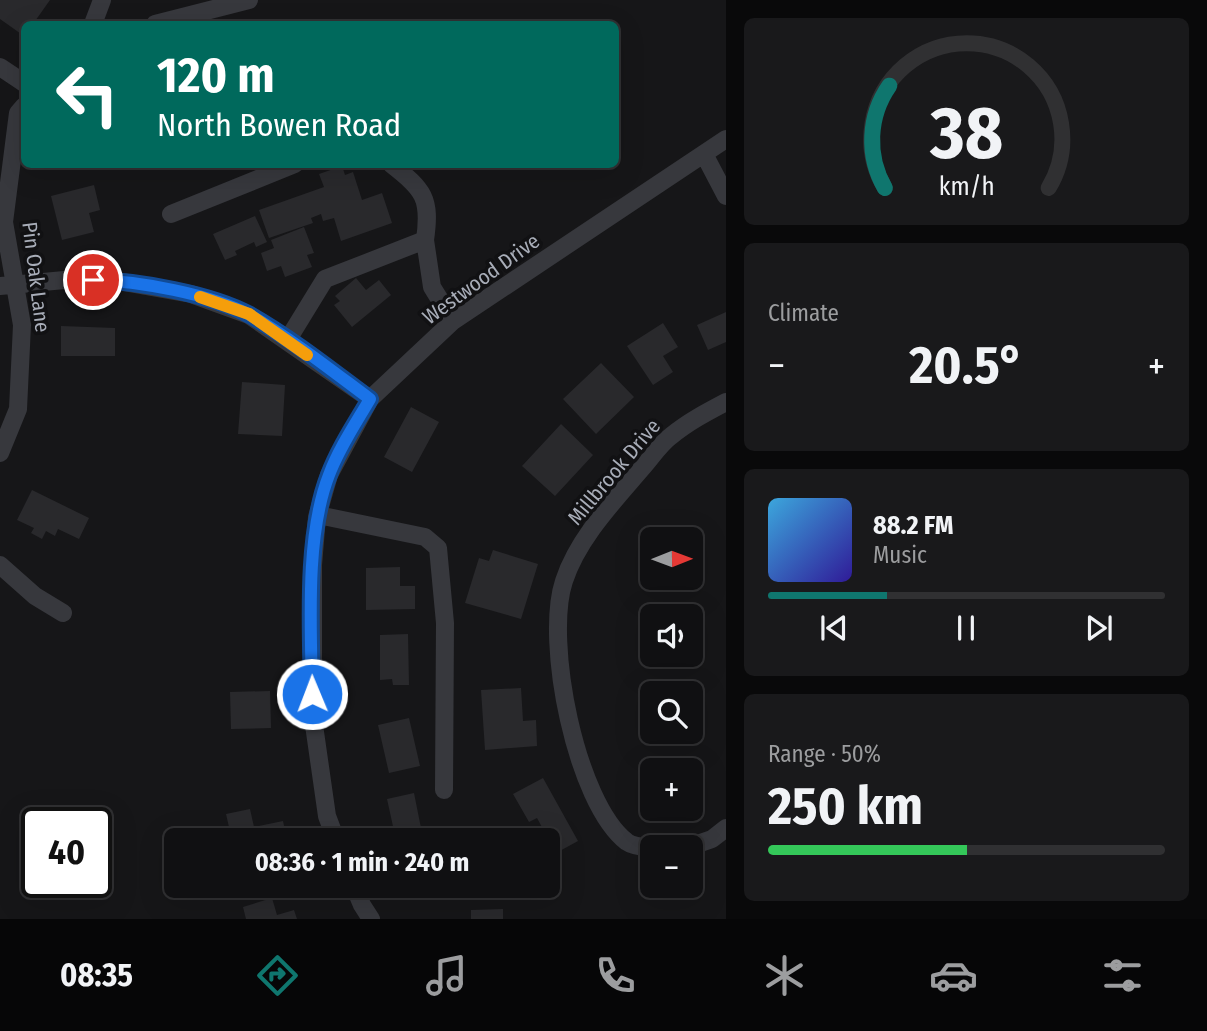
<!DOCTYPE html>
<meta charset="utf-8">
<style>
:root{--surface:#101012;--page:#19191b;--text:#f1f3f6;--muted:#9c9d9f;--line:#303032;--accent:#0f766e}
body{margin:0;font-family:"Fira Sans Condensed",sans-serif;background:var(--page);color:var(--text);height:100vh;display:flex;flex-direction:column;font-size:26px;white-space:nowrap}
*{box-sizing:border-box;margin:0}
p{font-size:23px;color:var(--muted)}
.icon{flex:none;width:38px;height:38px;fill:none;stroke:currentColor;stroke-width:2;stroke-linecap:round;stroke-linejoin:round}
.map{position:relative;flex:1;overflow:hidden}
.sheet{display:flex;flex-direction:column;gap:18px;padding:18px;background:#09090a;width:481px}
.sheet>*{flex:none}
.top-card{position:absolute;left:21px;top:21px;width:598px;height:147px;border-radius:10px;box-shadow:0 7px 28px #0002,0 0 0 2px var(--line);background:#00695c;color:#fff;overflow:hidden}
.needle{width:46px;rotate:89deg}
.controls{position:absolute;left:640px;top:527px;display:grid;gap:14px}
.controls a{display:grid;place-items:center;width:63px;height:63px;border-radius:10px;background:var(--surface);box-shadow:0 7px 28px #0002,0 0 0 2px var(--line);font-size:35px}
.speed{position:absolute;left:21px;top:807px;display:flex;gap:14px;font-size:35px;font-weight:700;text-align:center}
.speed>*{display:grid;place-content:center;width:91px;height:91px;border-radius:50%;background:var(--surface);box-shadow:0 7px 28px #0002,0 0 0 2px var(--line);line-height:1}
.speed .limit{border:4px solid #111;border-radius:10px;background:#fff;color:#111}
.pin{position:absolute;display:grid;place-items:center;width:60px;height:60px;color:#fff;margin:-30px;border:4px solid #fff;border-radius:50%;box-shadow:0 2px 7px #0007}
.me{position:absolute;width:77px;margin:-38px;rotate:359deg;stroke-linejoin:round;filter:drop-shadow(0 0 5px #0008)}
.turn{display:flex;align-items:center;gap:24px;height:147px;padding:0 21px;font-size:32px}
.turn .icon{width:91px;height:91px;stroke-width:2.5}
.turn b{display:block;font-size:49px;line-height:60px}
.big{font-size:52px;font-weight:700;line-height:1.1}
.sheet .tile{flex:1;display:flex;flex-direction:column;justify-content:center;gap:10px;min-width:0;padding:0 24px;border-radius:10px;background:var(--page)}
.sheet .dial{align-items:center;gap:0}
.dial svg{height:182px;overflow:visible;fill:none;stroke:var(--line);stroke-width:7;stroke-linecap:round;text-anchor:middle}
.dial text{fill:var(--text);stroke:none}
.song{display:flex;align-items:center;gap:21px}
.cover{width:84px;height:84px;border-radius:10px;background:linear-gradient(135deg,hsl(200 70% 55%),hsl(250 70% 35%))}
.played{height:7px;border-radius:4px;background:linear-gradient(90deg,var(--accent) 30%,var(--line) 30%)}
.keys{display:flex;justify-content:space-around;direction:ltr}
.heat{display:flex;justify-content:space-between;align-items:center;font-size:38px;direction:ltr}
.charge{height:10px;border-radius:5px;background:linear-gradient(90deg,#34c759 50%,var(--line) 0)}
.trip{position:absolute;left:164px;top:828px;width:396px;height:70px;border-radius:10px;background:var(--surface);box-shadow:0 7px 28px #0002,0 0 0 2px var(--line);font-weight:700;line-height:70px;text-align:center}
.dock{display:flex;height:112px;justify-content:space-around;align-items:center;background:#060607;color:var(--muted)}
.dock .icon{width:49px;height:49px}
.dock .current{color:var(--accent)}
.dock b{font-size:32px;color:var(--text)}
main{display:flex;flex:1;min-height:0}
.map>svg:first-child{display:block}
.building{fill:#29292c}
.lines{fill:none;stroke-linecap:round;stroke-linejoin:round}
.minor{stroke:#37383d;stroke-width:18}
.route-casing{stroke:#114b97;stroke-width:18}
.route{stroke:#1a73e8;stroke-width:12}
.slow{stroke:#f59e0b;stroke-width:12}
.labels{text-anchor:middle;stroke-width:7;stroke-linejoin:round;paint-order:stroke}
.street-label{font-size:21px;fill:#a8adb8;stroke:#111113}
</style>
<main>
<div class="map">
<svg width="726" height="919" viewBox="0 0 726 919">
<rect width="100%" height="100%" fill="#161618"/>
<path class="building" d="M0,0H50L33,24H24V36L0,19Z
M342,166L345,175L353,172L362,200L382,193L392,223L341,241L334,218L323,221L321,214L311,218L313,223L269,238L259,210L324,187L319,174Z
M94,185L100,210L89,213L94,232L62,240L51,196Z
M255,216L267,242L256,247L254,242L235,251L237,255L225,260L213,234Z
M304,227L314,253L307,255L312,267L285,277L281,266L267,271L261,253L274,248L271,240Z
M356,278L366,290L379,280L391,295L352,327L334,305L340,301L335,296Z
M726,312V342L708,350L697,325Z
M663,323L678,347L663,356L673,372L653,385L627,346Z
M61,326L115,328V356H61Z
M601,363L634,397L596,434L563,399Z
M242,382L285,385L282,436L238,434Z
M411,407L439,422L412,472L384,457Z
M561,424L593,455L555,496L522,466Z
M32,490L89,518L79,539L58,529L55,536L46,531L42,539L31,533L34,528L17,520Z
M493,550L538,564L521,619L465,603L479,558L489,561Z
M400,567V586H415V609L366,610V568Z
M408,634L409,685H393L392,679L380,680V635Z
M521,688L523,721L536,720L537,746L485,750L481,690Z
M270,691L271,728L231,729L230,692Z
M409,718L420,766L389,773L378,725Z
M543,778L578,841L556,853L537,818L529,822L513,794Z
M414,793L423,838L396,840L387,799Z
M250,809L254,827L283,821L287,840H232L226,814Z
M272,898L277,915L294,910L297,919H246L243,907Z
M503,909V919H471V910Z"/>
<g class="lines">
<path class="minor" d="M93,24L102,0
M155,24L249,0
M0,67L24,83
M704,154L726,196
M391,164C424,190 431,198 425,240
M171,214L295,164
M0,286L75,279L112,280L191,294L249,315L370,399
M287,341L325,279L425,240L432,287L453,321
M0,453L18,409L22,325L4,222L18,113L24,106
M318,515L425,537L438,548L445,623L444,790
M0,565L35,596L63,613
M336,840L327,816L313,718V565L317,517L329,475L370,399L453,321L726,139
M689,847L712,839L726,828
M653,848C645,847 634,847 627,842C576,803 544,641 564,581C578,538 614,501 643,467C652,457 660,444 671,436C688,422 707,412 726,402
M354,886L362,905L371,919"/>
</g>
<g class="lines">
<g class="route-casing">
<path id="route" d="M93,280C138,281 211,294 250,315C292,339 331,370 370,399C356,423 339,448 329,475C305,536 311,628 312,694"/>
</g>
<use href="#route" class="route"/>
<path class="slow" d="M200,297L249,314L307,355"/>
</g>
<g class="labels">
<g class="street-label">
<text transform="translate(36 277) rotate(83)" y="7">Pin Oak Lane</text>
<text transform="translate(481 279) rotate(-36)" y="7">Westwood Drive</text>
<text transform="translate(614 472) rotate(-50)" y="7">Millbrook Drive</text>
</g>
</g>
</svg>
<div class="controls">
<a><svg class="needle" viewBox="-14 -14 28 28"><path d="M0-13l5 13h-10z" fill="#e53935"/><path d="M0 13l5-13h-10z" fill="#9c9d9f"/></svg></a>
<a><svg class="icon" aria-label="sound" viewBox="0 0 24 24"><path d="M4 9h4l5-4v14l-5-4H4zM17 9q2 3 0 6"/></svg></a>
<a><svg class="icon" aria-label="search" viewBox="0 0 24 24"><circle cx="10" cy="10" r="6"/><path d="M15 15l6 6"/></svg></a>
<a>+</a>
<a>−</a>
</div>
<div class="speed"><div class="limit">40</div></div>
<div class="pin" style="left:93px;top:280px;background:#d93025"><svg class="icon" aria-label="arrive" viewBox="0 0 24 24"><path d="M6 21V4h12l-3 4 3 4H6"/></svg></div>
<svg class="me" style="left:312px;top:694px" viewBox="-20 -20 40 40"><circle r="17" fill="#1a73e8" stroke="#fff" stroke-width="3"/><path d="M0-11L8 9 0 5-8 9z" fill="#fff"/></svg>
<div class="trip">08:36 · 1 min · 240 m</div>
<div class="top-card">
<div class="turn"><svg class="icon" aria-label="left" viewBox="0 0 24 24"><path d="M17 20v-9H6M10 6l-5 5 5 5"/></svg><div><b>120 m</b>North Bowen Road</div></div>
</div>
</div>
<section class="sheet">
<div class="tile dial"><svg viewBox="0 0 100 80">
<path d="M14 69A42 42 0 1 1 86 69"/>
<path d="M14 69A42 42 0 0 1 16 24" stroke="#0f766e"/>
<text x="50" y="56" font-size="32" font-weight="700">38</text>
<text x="50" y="72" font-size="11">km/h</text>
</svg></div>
<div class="tile"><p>Climate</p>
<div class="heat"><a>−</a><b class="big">20.5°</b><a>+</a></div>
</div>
<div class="tile">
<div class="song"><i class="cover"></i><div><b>88.2 FM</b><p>Music</p></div></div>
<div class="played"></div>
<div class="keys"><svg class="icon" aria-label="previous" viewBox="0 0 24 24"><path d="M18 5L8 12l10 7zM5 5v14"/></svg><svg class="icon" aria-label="pause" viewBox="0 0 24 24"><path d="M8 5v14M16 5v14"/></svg><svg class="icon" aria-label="next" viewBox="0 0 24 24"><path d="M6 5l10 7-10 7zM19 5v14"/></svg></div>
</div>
<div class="tile"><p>Range · 50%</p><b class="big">250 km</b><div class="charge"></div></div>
</section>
</main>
<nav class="dock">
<b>08:35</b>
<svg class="icon current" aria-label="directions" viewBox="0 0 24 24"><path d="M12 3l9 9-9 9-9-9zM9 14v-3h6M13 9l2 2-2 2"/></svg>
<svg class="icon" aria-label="music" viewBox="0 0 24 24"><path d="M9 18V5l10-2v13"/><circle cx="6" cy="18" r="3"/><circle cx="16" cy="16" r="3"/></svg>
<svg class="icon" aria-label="phone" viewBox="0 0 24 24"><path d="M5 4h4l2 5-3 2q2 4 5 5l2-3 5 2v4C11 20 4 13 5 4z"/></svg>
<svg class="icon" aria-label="climate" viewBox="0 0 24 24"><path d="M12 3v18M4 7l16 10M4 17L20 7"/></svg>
<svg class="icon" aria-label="car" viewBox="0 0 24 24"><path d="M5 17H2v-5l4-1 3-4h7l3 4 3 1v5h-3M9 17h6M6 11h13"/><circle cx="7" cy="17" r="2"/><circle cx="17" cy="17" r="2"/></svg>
<svg class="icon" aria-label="filters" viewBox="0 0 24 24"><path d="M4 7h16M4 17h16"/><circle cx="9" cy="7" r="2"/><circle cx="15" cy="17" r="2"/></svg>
</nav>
